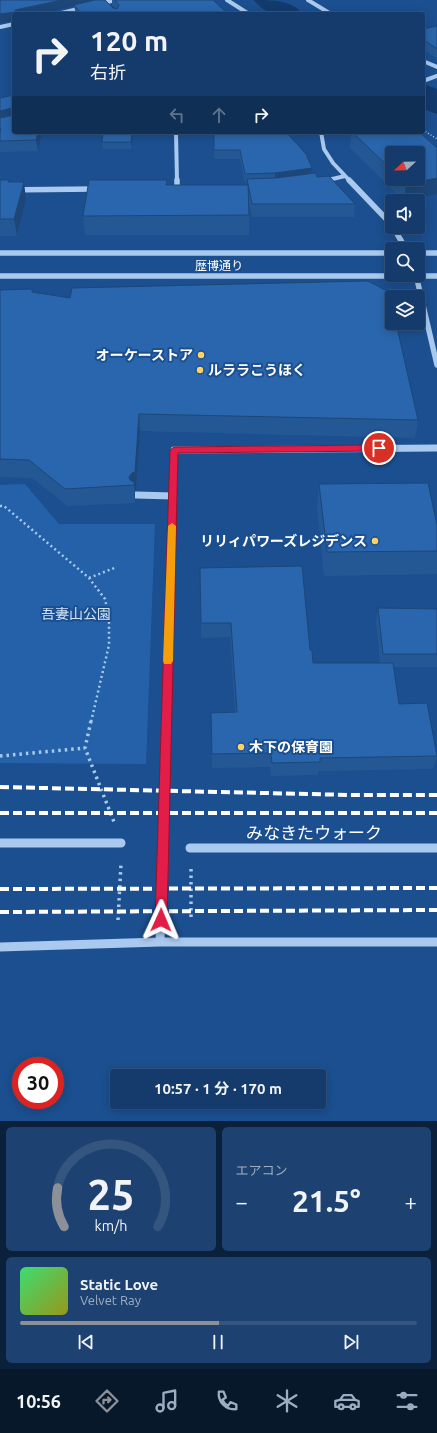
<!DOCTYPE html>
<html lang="ja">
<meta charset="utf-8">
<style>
:root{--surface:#143b6b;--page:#1d4271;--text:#f1f3f6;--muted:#9dadc1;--line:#33557e;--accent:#8c9099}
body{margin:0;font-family:Ubuntu,"Noto Sans JP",sans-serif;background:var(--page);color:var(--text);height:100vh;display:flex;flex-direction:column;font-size:15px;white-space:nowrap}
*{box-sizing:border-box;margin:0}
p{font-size:13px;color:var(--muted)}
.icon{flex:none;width:22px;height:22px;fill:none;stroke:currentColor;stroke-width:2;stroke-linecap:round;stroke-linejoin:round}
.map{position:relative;height:1121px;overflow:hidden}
.side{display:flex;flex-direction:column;gap:6px;padding:6px;background:#0b203b;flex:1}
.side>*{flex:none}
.guide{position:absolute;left:12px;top:12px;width:413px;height:122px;border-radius:4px;box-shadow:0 2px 10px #0003,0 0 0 1px var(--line);background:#143b6b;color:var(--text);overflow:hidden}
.needle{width:26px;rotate:248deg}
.fabs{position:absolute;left:385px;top:146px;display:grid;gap:8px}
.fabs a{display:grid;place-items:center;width:40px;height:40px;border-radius:4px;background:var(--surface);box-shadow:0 2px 10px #0003,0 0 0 1px var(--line);font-size:20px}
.speed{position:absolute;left:12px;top:1057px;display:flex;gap:8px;font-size:20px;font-weight:700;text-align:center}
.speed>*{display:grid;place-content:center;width:52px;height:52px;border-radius:50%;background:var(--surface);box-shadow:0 2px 10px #0003,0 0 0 1px var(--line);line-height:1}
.speed .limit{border:6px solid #d22;background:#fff;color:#111}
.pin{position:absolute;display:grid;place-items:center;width:34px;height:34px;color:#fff;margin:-17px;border:2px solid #fff;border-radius:50%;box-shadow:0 1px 4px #0007}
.me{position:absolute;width:44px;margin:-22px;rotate:1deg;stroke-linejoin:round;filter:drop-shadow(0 0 3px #0008)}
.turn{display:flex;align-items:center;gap:14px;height:84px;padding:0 12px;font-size:18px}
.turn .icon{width:52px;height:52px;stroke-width:2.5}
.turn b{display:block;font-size:28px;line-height:34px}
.lanes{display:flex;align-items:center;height:38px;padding:0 12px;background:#0003;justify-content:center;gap:20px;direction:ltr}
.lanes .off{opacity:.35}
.big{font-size:30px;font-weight:700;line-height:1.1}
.side .widget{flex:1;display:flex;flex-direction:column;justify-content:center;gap:6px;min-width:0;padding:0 14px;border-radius:6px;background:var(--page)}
.side .dial{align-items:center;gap:0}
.dial svg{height:104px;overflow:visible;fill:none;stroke:var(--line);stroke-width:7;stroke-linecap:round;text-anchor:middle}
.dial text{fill:var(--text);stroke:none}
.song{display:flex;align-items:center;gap:12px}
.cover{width:48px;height:48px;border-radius:6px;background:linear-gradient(135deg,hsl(140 70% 55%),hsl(60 70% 35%))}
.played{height:4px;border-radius:2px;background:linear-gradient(90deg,var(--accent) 50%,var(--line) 50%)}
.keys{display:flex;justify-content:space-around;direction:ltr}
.heat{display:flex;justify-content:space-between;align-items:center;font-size:22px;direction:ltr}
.side .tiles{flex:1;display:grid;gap:6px;grid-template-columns:1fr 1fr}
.widget:last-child{grid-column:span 2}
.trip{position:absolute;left:110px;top:1069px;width:216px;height:40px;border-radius:4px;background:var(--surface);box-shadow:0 2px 10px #0003,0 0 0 1px var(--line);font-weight:700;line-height:40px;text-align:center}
.dock{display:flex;height:64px;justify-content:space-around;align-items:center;background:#08182b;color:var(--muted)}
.dock .icon{width:28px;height:28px}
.dock .active{color:var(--accent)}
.dock b{font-size:18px;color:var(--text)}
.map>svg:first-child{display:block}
.green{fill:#2461a8}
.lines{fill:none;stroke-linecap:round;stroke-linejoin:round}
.river{fill:#123a6d;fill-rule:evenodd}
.path-far2{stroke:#a9c9ee;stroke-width:1.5;stroke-dasharray:1 2;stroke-linecap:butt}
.path-far1{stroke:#a9c9ee;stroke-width:2.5;stroke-dasharray:2 3;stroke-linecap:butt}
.path{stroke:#a9c9ee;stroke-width:3.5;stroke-dasharray:2.5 4;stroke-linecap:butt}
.minor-far3{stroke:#a9c9ee;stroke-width:4}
.minor-far2{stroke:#a9c9ee;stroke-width:5.5}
.minor-far1{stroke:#a9c9ee;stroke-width:7}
.minor{stroke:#a9c9ee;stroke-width:9}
.rail{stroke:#fff;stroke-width:4;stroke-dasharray:9 4;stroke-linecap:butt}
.wall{fill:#245895;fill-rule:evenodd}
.shaded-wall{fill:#1d4779}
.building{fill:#2a66ad;stroke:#1d4779}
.route{fill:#e11d48;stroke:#92132f}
.slow{fill:#f59e0b}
.poi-dot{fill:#ffd166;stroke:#1b4f8f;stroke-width:1.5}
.labels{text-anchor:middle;stroke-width:4;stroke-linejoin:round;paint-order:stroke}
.far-street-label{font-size:12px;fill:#fff;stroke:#1b4f8f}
.poi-label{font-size:14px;font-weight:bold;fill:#fff;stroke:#1b4f8f;text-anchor:end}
.park-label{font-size:14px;fill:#cfe3fa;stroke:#1b4f8f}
.near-street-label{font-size:17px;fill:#fff;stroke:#1b4f8f}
</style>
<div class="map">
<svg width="437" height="1121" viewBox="0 0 437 1121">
<rect width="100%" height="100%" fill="#1b4f8f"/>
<path class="green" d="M25,484L59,524H155L146,764L0,763V485Z"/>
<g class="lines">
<path class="river" d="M254,0C274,0 291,0 303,14C283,14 267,18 254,0Z
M423,84L437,89V114L423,109Z"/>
<path class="path-far2" d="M423,130L437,139"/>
<path class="path-far1" d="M0,506H4L89,578L105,599L109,618V645L91,722
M89,578L117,567"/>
<path class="path" d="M91,721L85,748L114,822
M0,756L85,748
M191,869V921
M118,920L121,864"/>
<path class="minor-far3" d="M227,0L249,14
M308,0L331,14
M98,4L116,0
M57,14L82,8
M0,27L14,24
M423,61L437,67
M423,81L437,76
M176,132L177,181
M321,132L324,149L333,163L350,181
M324,181L345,176"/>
<path class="minor-far2" d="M177,180V189
M349,180L392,225
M324,181L328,180
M0,190L96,189
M393,227L406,249
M0,253H392
M418,253H437
M416,275L437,365
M0,276H437"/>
<path class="minor-far1" d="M136,495L173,496
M166,722L174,450L437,448"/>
<path class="minor" d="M0,843H121
M190,848H437
M160,942L166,721
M0,947L160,942H437"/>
<path class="rail" d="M0,787L352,795H437
M0,813H437
M0,889L437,888
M0,912L437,910"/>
</g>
<path class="wall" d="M0,0L116,9L112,5V0H213L228,14H76L74,6L14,14Z
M437,26V59L423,49V29Z
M14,95V132H42L38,151L0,152V98Z
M133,132L132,149H103L102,142Z
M214,132L312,168V174L355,204L354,217H252L248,200L249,215V235H85L83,216L167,180V185H247V183H245L240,159H214Z
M351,132H419L437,194L404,201L350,148ZM392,153L418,179H392Z
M0,180L9,182L26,199L17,236H0Z
M32,289L33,293L418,420L415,438L140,431L136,490H135V503L68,506L32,478L0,477V290Z
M319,484L437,525V574L324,576L317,507Z
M200,568L310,650L313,663H380L376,621L378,608L437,609V667H394L399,704L437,754V757L433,769L319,771L318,775L271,776L270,767L212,768L211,713L235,712L230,637L201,638Z"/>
<path class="shaded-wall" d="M62,0H101L38,14H14V21L0,23V14Z
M12,108L14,119L0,121V111Z
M38,132H42L38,151L36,140Z
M132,132H133L132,149L131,142Z
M312,168L311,178L275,183V173Z
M437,178V194L404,201L406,184Z
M24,182L26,199L17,236L14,219Z
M139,414L140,431L136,490H135V503L134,485H130L129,477Z"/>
<path class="building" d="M0,0H62L15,10L16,12L0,14Z
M95,0H105L113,8L117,9L119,5L115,0H213L228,14H82L74,5Z
M437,26V49L423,39V29Z
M14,95V110L12,108L0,111V98Z
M14,114V132H38L36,140L0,141V133L1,129L0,127V118L14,115Z
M103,132H132L131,142H102Z
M214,132H286L306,154L312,168L275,173L245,174L240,150H214Z
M352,132H419L437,148V178L406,184L401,179H418V153H392V170Z
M316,173L317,177L329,176L355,204H252L247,179L276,178Z
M0,180H9L8,182H24L14,219H0Z
M89,180H167L166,185H248L249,215L83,216Z
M368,281L389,292L392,306V323H396L418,420L139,414L135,472L132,473L129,477L130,480L134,482V485L65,489L29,460L0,459V290L32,289V292L70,298L72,288Z
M428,483L437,525V551L327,552L319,484Z
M302,566L310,650H312L313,663H393L399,704L427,703L437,756L320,758V762L272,763L271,753L212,754L211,713L237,712L231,623H201L200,568Z
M378,608L437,609V654H383Z"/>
<path class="route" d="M379,445L383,448L379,451L178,453L167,920L165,924L161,926L157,924L155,920L170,450L174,447Z"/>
<path class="slow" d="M172,523L176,526L173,661L171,664H164L163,661L168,526Z"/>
<g class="poi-dot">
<circle cx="201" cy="355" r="4"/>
<circle cx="200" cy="370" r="4"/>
<circle cx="375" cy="541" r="4"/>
<circle cx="241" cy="747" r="4"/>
</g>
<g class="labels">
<g class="far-street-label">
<text x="219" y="270">歴博通り</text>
</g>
<g class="poi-label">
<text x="193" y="360">オーケーストア</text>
<text x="208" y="375" text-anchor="start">ルララこうほく</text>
<text x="367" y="546">リリィパワーズレジデンス</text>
<text x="249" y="752" text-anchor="start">木下の保育園</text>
</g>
<g class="park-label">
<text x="76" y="619">吾妻山公園</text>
</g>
<g class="near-street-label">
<text x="314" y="839">みなきたウォーク</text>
</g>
</g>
</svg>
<div class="fabs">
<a><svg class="needle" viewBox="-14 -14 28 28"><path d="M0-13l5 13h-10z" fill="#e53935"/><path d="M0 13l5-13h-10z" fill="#9dadc1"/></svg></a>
<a><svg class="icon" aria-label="sound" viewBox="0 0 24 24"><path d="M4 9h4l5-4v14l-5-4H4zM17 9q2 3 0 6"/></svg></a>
<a><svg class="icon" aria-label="search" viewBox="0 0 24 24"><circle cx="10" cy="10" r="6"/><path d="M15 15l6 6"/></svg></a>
<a><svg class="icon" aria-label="layers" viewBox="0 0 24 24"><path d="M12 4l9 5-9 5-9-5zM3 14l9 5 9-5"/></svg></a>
</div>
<div class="speed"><div class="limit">30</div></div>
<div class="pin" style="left:379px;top:448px;background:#d93025"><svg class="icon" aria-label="arrive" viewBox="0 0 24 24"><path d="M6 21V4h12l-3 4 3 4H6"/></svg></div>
<svg class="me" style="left:161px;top:920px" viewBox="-20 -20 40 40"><path d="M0-17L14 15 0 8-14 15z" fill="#e11d48" stroke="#fff" stroke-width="4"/></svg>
<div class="trip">10:57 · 1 分 · 170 m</div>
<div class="guide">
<div class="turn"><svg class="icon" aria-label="right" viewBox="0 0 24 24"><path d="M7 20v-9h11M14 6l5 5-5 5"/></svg><div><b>120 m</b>右折</div></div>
<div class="lanes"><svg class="icon off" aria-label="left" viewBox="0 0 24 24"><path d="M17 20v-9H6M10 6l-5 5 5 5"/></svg><svg class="icon off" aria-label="ahead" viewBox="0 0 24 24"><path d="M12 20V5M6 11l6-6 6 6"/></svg><svg class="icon" aria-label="right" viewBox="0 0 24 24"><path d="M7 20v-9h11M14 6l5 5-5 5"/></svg></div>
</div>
</div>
<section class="side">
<div class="tiles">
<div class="widget dial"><svg viewBox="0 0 100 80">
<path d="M14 69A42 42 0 1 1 86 69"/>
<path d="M14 69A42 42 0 0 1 9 39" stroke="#8c9099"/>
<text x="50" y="56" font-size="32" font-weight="700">25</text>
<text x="50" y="72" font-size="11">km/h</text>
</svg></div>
<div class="widget"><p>エアコン</p>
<div class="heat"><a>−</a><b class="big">21.5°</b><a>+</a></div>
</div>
<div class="widget">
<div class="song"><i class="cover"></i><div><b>Static Love</b><p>Velvet Ray</p></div></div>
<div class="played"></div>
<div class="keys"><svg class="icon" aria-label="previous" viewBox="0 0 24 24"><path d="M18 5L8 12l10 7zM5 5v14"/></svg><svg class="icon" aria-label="pause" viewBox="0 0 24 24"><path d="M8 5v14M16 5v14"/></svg><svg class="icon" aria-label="next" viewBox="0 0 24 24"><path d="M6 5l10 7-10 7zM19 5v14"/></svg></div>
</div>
</div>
</section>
<nav class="dock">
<b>10:56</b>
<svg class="icon active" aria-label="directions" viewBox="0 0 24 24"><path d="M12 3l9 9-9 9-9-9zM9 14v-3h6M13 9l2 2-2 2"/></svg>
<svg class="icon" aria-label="music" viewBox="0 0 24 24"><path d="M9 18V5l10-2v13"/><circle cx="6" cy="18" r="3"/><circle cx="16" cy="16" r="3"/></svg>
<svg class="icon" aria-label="phone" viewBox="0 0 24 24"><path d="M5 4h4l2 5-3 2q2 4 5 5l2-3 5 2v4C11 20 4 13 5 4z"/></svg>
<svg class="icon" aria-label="climate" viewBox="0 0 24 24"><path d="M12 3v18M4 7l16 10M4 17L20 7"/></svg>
<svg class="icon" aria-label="car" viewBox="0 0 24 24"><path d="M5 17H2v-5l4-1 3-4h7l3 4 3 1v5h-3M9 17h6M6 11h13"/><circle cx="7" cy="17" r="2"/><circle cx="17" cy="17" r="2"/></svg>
<svg class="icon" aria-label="filters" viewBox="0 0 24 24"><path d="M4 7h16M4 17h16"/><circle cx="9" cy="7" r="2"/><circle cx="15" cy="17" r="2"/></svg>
</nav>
